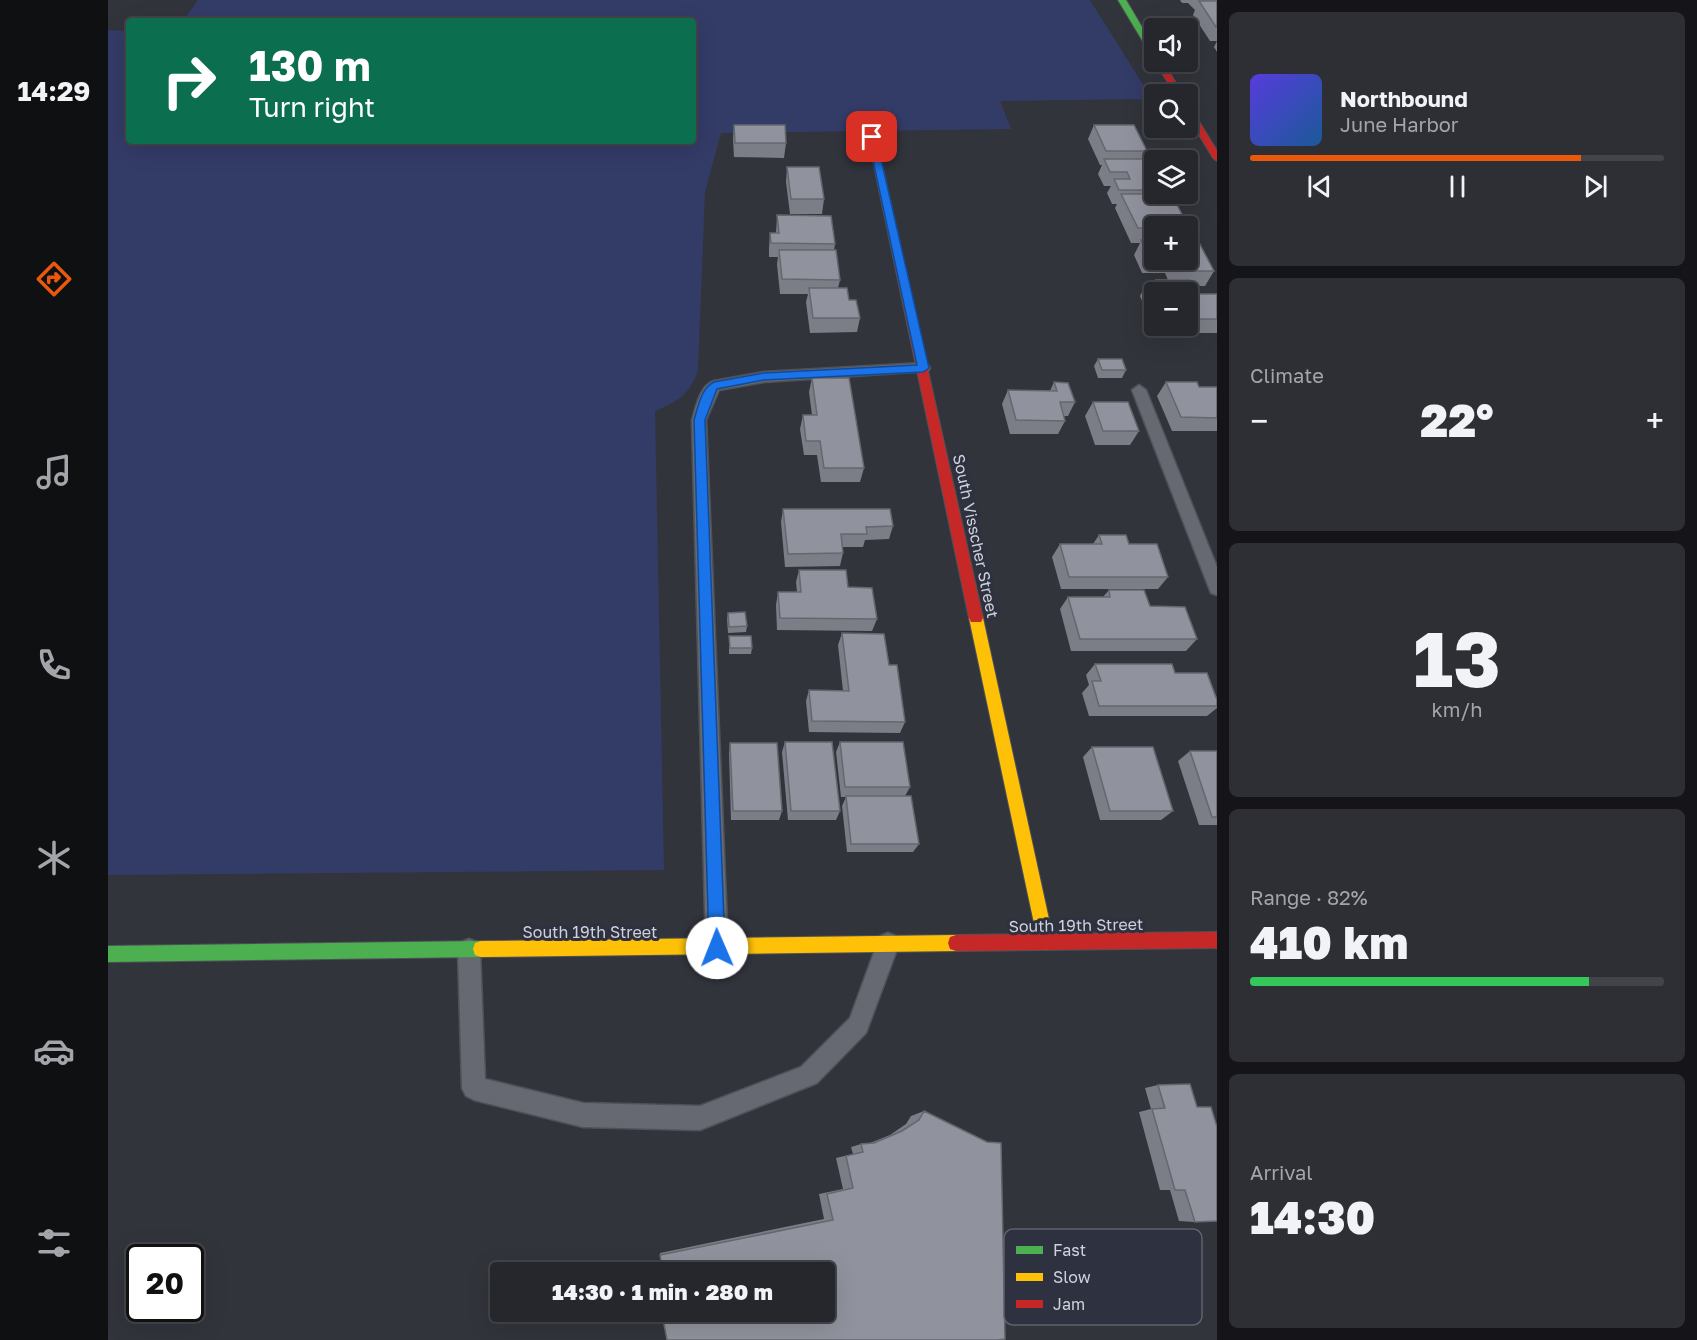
<!DOCTYPE html>
<meta charset="utf-8">
<style>
:root{--surface:#26272d;--page:#2e2f35;--text:#f1f3f6;--muted:#a4a5aa;--line:#424449;--accent:#ea580c}
body{margin:0;font-family:"Golos Text",sans-serif;background:var(--page);color:var(--text);height:100vh;display:flex;flex-direction:column;font-size:22px;white-space:nowrap}
*{box-sizing:border-box;margin:0}
p{font-size:20px;color:var(--muted)}
.icon{flex:none;width:33px;height:33px;fill:none;stroke:currentColor;stroke-width:2;stroke-linecap:round;stroke-linejoin:round}
.map{position:relative;flex:1;overflow:hidden}
.drawer{display:flex;flex-direction:column;gap:12px;padding:12px;background:#151519;width:480px}
.drawer>*{flex:none}
.guide{position:absolute;left:18px;top:18px;width:570px;height:126px;border-radius:6px;box-shadow:0 6px 24px #0002,0 0 0 2px var(--line);background:#0b6e4f;color:#fff;overflow:hidden}
.controls{position:absolute;left:1036px;top:18px;display:grid;gap:12px}
.controls a{display:grid;place-items:center;width:54px;height:54px;border-radius:6px;background:var(--surface);box-shadow:0 6px 24px #0002,0 0 0 2px var(--line);font-size:30px}
.speed{position:absolute;left:18px;top:1244px;display:flex;gap:12px;font-size:30px;font-weight:700;text-align:center}
.speed>*{display:grid;place-content:center;width:78px;height:78px;border-radius:50%;background:var(--surface);box-shadow:0 6px 24px #0002,0 0 0 2px var(--line);line-height:1}
.speed .limit{border:3px solid #111;border-radius:9px;background:#fff;color:#111}
.pin{position:absolute;display:grid;place-items:center;width:51px;height:51px;color:#fff;margin:-26px;border-radius:12px;box-shadow:0 3px 9px #0006}
.me{position:absolute;width:66px;margin:-33px;rotate:359deg;stroke-linejoin:round;filter:drop-shadow(0 0 4px #0008)}
.turn{display:flex;align-items:center;gap:21px;height:126px;padding:0 24px;font-size:27px}
.turn .icon{width:78px;height:78px;stroke-width:2.5}
.turn b{display:block;font-size:42px;line-height:51px}
.big{font-size:45px;font-weight:800;line-height:1.1}
.drawer .tile{flex:1;display:flex;flex-direction:column;justify-content:center;gap:9px;min-width:0;padding:0 21px;border-radius:9px;background:var(--page)}
.drawer .dial{align-items:center;gap:0}
.dial b{font-size:78px;line-height:1}
.song{display:flex;align-items:center;gap:18px}
.cover{width:72px;height:72px;border-radius:9px;background:linear-gradient(135deg,hsl(250 70% 55%),hsl(210 70% 35%))}
.played{height:6px;border-radius:3px;background:linear-gradient(90deg,var(--accent) 80%,var(--line) 80%)}
.keys{display:flex;justify-content:space-around;direction:ltr}
.heat{display:flex;justify-content:space-between;align-items:center;font-size:33px;direction:ltr}
.charge{height:9px;border-radius:4px;background:linear-gradient(90deg,#34c759 82%,var(--line) 0)}
.trip{position:absolute;left:382px;top:1262px;width:345px;height:60px;border-radius:6px;background:var(--surface);box-shadow:0 6px 24px #0002,0 0 0 2px var(--line);font-weight:800;line-height:60px;text-align:center}
main{display:flex;flex:1;min-height:0}
.tab-bar{display:flex;flex-direction:column;width:108px;justify-content:space-around;align-items:center;background:#0f1012;color:var(--muted)}
.tab-bar .icon{width:42px;height:42px}
.tab-bar .on{color:var(--accent)}
.tab-bar b{font-size:27px;color:var(--text)}
.map>svg:first-child{display:block}
.green{fill:#333b67}
.lines{fill:none;stroke-linecap:round;stroke-linejoin:round}
.lane-casing{stroke:#4f5158;stroke-width:3}
.fast-casing{stroke:#4f5158;stroke-width:2}
.slow-casing{stroke:#4f5158;stroke-width:2}
.jam-casing{stroke:#4f5158;stroke-width:2}
.lane{fill:#666971;fill-rule:evenodd}
.fast{fill:#4caf50;fill-rule:evenodd}
.slow{fill:#ffc107;fill-rule:evenodd}
.jam{fill:#c62828;fill-rule:evenodd}
.wall{fill:#7c7e87;fill-rule:evenodd}
.building{fill:#90939d;stroke:#65676e;stroke-width:1.5}
.route{fill:#1a73e8;stroke:#114b97;stroke-width:1.5}
.labels{text-anchor:middle;stroke-width:6;stroke-linejoin:round;paint-order:stroke}
.street-label{font-size:16px;fill:#d0d2db;stroke:#2e3140}
.key{fill:#2e3140;stroke:#5f616e;stroke-width:1.5}
.key-label{font-size:16px;fill:#d0d2db}
</style>
<main>
<nav class="tab-bar">
<b>14:29</b>
<svg class="icon on" aria-label="directions" viewBox="0 0 24 24"><path d="M12 3l9 9-9 9-9-9zM9 14v-3h6M13 9l2 2-2 2"/></svg>
<svg class="icon" aria-label="music" viewBox="0 0 24 24"><path d="M9 18V5l10-2v13"/><circle cx="6" cy="18" r="3"/><circle cx="16" cy="16" r="3"/></svg>
<svg class="icon" aria-label="phone" viewBox="0 0 24 24"><path d="M5 4h4l2 5-3 2q2 4 5 5l2-3 5 2v4C11 20 4 13 5 4z"/></svg>
<svg class="icon" aria-label="climate" viewBox="0 0 24 24"><path d="M12 3v18M4 7l16 10M4 17L20 7"/></svg>
<svg class="icon" aria-label="car" viewBox="0 0 24 24"><path d="M5 17H2v-5l4-1 3-4h7l3 4 3 1v5h-3M9 17h6M6 11h13"/><circle cx="7" cy="17" r="2"/><circle cx="17" cy="17" r="2"/></svg>
<svg class="icon" aria-label="filters" viewBox="0 0 24 24"><path d="M4 7h16M4 17h16"/><circle cx="9" cy="7" r="2"/><circle cx="15" cy="17" r="2"/></svg>
</nav>
<div class="map">
<svg width="1109" height="1340" viewBox="0 0 1109 1340">
<rect width="100%" height="100%" fill="#32343c"/>
<path class="green" d="M90,0H982L1044,99L892,101L903,129L613,133L597,192L590,370C582,395 570,401 547,411L556,870L0,875V30L21,31V141H585V21H75Z"/>
<g class="lines">
<g class="lane-casing">
<path id="lane" d="M815,363L820,365L822,368L820,371L656,382L611,390L598,420L620,948L617,956L609,959L601,956L598,948L584,420C588,407 592,385 606,381L656,372Z
M1031,385L1038,390L1109,567V595L1103,593L1101,588L1024,390Z
M780,933L788,936L791,944L758,1033L709,1083L592,1130L475,1127L366,1100L358,1096L354,1088L350,950L353,942L361,939L369,942L372,950L377,1079L475,1103L592,1106L693,1067L742,1018L772,936Z"/>
</g>
<g class="fast-casing">
<path id="fast" d="M1010,0H1018L1047,49V57L1043,55Z
M373,941L379,943L381,949L379,955L373,957L0,962V946Z"/>
</g>
<g class="slow-casing">
<path id="slow" d="M868,613L873,614L875,618L946,942L944,948L938,950L932,948L930,942L861,618L863,614Z
M848,935L854,937L856,943L854,949L848,951L373,957L367,955L365,949L367,943L373,941Z"/>
</g>
<g class="jam-casing">
<path id="jam" d="M1047,62H1055L1075,94H1067Z
M1080,107L1084,110L1109,151V161L1105,158L1080,117Z
M764,134L768,137L875,618L873,622H863L861,618L760,137Z
M1109,932V948L848,951L842,949L840,943L842,937L848,935Z"/>
</g>
<use href="#lane" class="lane"/>
<use href="#fast" class="fast"/>
<use href="#slow" class="slow"/>
<use href="#jam" class="jam"/>
</g>
<path class="wall" d="M1072,0H1109V52L1106,47L1109,41H1102L1085,15L1087,10L1080,3H1074Z
M626,125L678,143L676,158L626,157L625,139Z
M986,125H1026L1039,151L1035,159H1046L1047,161V194H1060L1058,197H1065L1081,228L1080,231V226H1047V260H1080V237H1088L1106,271L1097,286H1085L1089,294H1109V333H1058L1056,329H1046L1032,296L1039,282H1046L1048,280H1060L1057,273H1034L1026,255L1032,243H1023L1007,208L1009,204H1004L999,193L1003,186H996L990,174L994,165H992L980,139ZM1047,292H1080V326H1047Z
M679,167L716,199L714,214H682L678,182Z
M669,215L727,244L726,250L732,280L730,288L741,300L752,318L749,332L702,333L698,302L700,294H672L669,264L670,257H661V248L662,233H668Z
M990,359L1018,370L1014,378H990L986,366Z
M704,378L756,468L752,482H713L709,455H696L692,429L695,415H704L701,392Z
M946,382L967,402L960,416H956L957,421L950,434H902L894,404L900,390L942,391Z
M1058,382L1091,387H1109V431H1064L1049,396Z
M985,402L1031,431L1022,445H987L977,416Z
M675,509L785,526L781,539L757,540L755,547H734L735,553L732,566L677,567L673,522Z
M991,535L1021,544L1060,577L1050,589H953L944,557L952,544H985Z
M691,570L740,587L769,619L764,631L669,630L668,605L670,592H689L688,582Z
M1001,590L1089,639L1078,651H963L952,609L960,597H995Z
M620,613L639,626L638,632L620,633L619,619Z
M734,633L781,665L797,722L792,733L701,732L698,701L701,690L735,691L730,645Z
M621,636L644,648L643,654H621Z
M987,664L1067,673L1109,700V708L1099,716H981L974,693L981,685L978,675Z
M677,742L732,811L728,820H680L674,752Z
M732,742L802,787L797,796L811,844L805,852H739L734,806L738,797H733L728,752Z
M622,743L674,811L671,820H623L621,753Z
M984,747L1065,811L1053,820H992L975,757Z
M1082,751H1109V825H1091L1070,761Z
M1050,1085L1087,1222L1071,1221L1062,1190H1052L1031,1112L1043,1109L1037,1088Z
M816,1111L897,1339L555,1319V1312L560,1311H717L552,1255V1253L716,1219L711,1194L735,1189L728,1158L745,1154L743,1147L753,1144L762,1143L782,1135L798,1124L803,1116Z"/>
<path class="building" d="M1091,1H1109V27H1108Z
M626,125H677L678,143H627Z
M986,125H1026L1039,151H998Z
M996,159H1046L1047,161V190H1011L1006,179H1022L1019,172H1002Z
M679,167H711L716,199H683Z
M1013,194H1035L1037,197H1065L1081,228H1080V226H1047V228H1030Z
M669,215L723,216L727,244L663,243L662,233H671Z
M1080,237H1088L1106,271H1071L1065,260H1080Z
M1033,240H1047V258H1041Z
M671,250H728L732,280L674,279Z
M1048,280H1082L1089,294H1109V319H1080V292H1047V299L1039,282H1049Z
M701,288H739L741,300H748L752,318H705Z
M990,359H1014L1018,370H994Z
M704,378H741L756,468H716L712,441H698L695,415H709Z
M946,382L960,383L967,402H952L957,421L908,420L900,390L949,391Z
M1058,382H1089L1091,387H1109V418L1073,417Z
M985,402H1020L1031,431H995Z
M675,509H782L785,526L758,527L759,534H733L735,553L680,554Z
M991,535H1018L1021,544H1049L1060,577H961L952,544H994Z
M691,570H738L740,587L764,588L769,619L672,618L670,592H693Z
M1001,590H1036L1042,606L1077,607L1089,639H972L960,597H1002Z
M637,612L639,626L621,627L620,613Z
M734,633L776,634L781,665H789L797,722L704,721L701,690L741,691Z
M621,636H643L644,648H622Z
M987,664H1064L1067,673H1099L1109,700V706H991L984,681H993Z
M677,742H724L732,811H683Z
M732,742H795L802,787H737Z
M622,743H669L674,811H625Z
M984,747H1045L1065,811H1002Z
M1082,751H1109V817H1104Z
M738,796H803L811,844H743Z
M1082,1084L1089,1107H1103L1109,1127V1221L1087,1222L1077,1190H1067L1044,1109L1057,1108L1050,1085Z
M816,1111L879,1142L893,1143L897,1339L890,1340H559L555,1319L562,1317L561,1311H717V1272H555L552,1255L725,1220L719,1194L745,1188L738,1156L755,1152L753,1144L766,1143L794,1131L811,1120Z"/>
<path class="route" d="M764,135L768,137L821,368L815,372L656,380L609,389L597,420L617,948L615,954L609,956L603,954L601,948L586,420C590,407 593,388 606,382L656,373L809,365L760,137Z"/>
<g class="labels">
<g class="street-label">
<text transform="translate(868 536) rotate(78)" y="6">South Visscher Street</text>
<text transform="translate(968 925) rotate(-1)" y="6">South 19th Street</text>
<text x="482" y="938">South 19th Street</text>
</g>
</g>
<rect x="896" y="1229" width="198" height="96" rx="9" class="key"/>
<rect x="908" y="1246" width="27" height="8" fill="#4caf50"/>
<rect x="908" y="1273" width="27" height="8" fill="#ffc107"/>
<rect x="908" y="1300" width="27" height="8" fill="#c62828"/>
<g class="key-label">
<text x="945" y="1256">Fast</text>
<text x="945" y="1283">Slow</text>
<text x="945" y="1310">Jam</text>
</g>
</svg>
<div class="controls">
<a><svg class="icon" aria-label="sound" viewBox="0 0 24 24"><path d="M4 9h4l5-4v14l-5-4H4zM17 9q2 3 0 6"/></svg></a>
<a><svg class="icon" aria-label="search" viewBox="0 0 24 24"><circle cx="10" cy="10" r="6"/><path d="M15 15l6 6"/></svg></a>
<a><svg class="icon" aria-label="layers" viewBox="0 0 24 24"><path d="M12 4l9 5-9 5-9-5zM3 14l9 5 9-5"/></svg></a>
<a>+</a>
<a>−</a>
</div>
<div class="speed"><div class="limit">20</div></div>
<div class="pin" style="left:764px;top:137px;background:#d93025"><svg class="icon" aria-label="arrive" viewBox="0 0 24 24"><path d="M6 21V4h12l-3 4 3 4H6"/></svg></div>
<svg class="me" style="left:609px;top:948px" viewBox="-20 -20 40 40"><circle r="19" fill="#fff"/><path d="M0-13L10 11 0 6-10 11z" fill="#1a73e8"/></svg>
<div class="trip">14:30 · 1 min · 280 m</div>
<div class="guide">
<div class="turn"><svg class="icon" aria-label="right" viewBox="0 0 24 24"><path d="M7 20v-9h11M14 6l5 5-5 5"/></svg><div><b>130 m</b>Turn right</div></div>
</div>
</div>
<section class="drawer">
<div class="tile">
<div class="song"><i class="cover"></i><div><b>Northbound</b><p>June Harbor</p></div></div>
<div class="played"></div>
<div class="keys"><svg class="icon" aria-label="previous" viewBox="0 0 24 24"><path d="M18 5L8 12l10 7zM5 5v14"/></svg><svg class="icon" aria-label="pause" viewBox="0 0 24 24"><path d="M8 5v14M16 5v14"/></svg><svg class="icon" aria-label="next" viewBox="0 0 24 24"><path d="M6 5l10 7-10 7zM19 5v14"/></svg></div>
</div>
<div class="tile"><p>Climate</p>
<div class="heat"><a>−</a><b class="big">22°</b><a>+</a></div>
</div>
<div class="tile dial"><b>13</b><p>km/h</p></div>
<div class="tile"><p>Range · 82%</p><b class="big">410 km</b><div class="charge"></div></div>
<div class="tile"><p>Arrival</p><b class="big">14:30</b></div>
</section>
</main>
